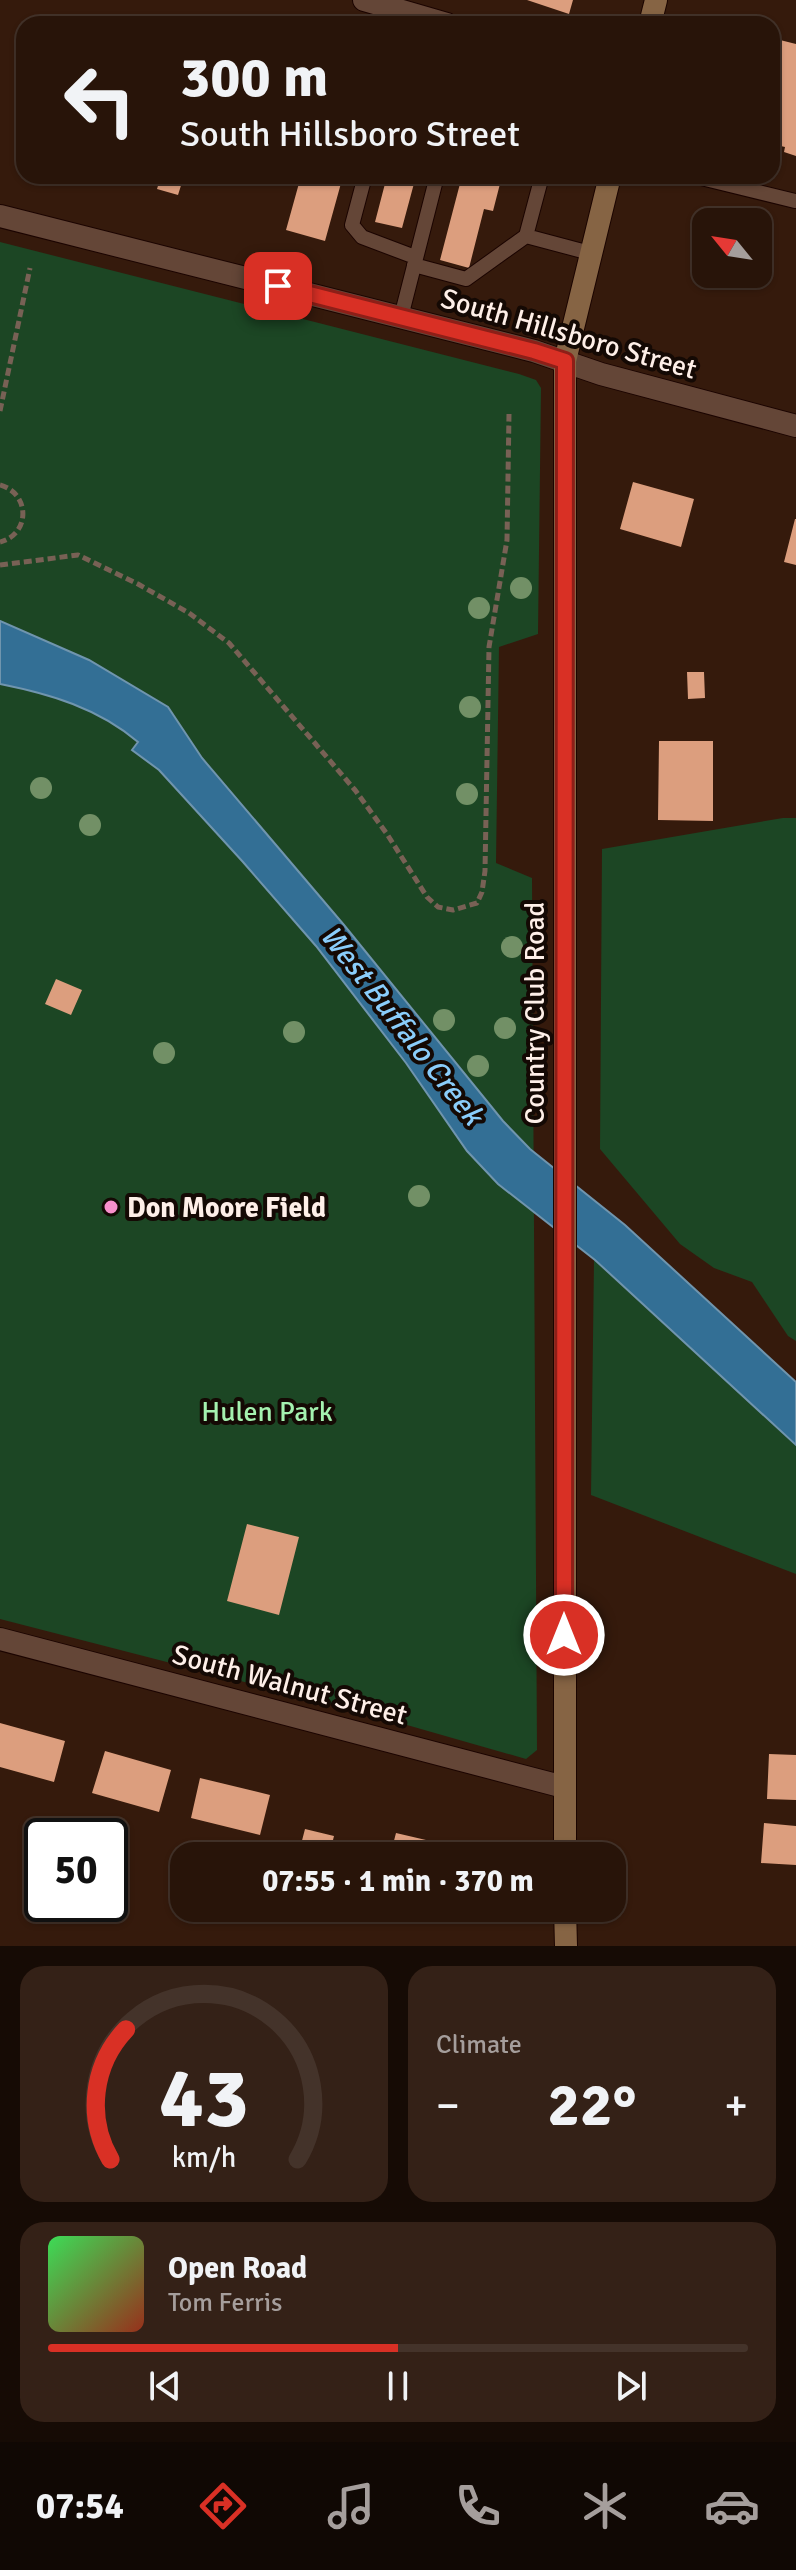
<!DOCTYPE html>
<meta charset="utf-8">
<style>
:root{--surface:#281409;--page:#342117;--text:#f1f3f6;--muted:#a59e9c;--line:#44332a;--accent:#d93025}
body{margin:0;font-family:Signika,sans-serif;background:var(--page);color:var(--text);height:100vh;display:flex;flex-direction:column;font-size:30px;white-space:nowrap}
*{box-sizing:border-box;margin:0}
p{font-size:26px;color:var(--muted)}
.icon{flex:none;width:44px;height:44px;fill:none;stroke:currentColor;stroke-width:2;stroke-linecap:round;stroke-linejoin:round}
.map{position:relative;height:1946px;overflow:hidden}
.panel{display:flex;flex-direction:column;gap:20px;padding:20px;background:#160b05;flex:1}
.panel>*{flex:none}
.guide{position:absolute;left:16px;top:16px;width:764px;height:168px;border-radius:24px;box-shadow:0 2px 6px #0004,0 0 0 2px var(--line);background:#281409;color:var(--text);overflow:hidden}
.needle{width:52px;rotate:300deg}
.controls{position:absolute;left:692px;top:208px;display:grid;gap:16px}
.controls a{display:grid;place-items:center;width:80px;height:80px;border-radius:16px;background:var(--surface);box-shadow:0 2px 6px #0004,0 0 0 2px var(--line);font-size:40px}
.speed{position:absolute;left:24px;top:1818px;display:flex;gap:16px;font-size:40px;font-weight:700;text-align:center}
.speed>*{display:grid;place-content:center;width:104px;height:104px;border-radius:50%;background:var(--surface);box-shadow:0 2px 6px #0004,0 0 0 2px var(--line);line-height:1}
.speed .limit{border:4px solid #111;border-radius:12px;background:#fff;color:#111}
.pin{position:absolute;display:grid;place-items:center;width:68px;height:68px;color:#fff;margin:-34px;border-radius:16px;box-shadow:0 4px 12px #0006}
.me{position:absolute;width:88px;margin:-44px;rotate:0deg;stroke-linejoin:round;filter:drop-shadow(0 0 6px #0008)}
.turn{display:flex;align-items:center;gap:28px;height:168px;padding:0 32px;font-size:36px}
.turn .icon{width:104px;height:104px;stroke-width:2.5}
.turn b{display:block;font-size:56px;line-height:68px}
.big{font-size:60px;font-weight:800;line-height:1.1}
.panel .tile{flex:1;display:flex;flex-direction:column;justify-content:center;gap:12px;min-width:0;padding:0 28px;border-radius:24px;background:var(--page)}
.panel .dial{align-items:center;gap:0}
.dial svg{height:208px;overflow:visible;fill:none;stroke:var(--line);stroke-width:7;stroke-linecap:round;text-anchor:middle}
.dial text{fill:var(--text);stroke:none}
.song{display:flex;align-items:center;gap:24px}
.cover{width:96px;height:96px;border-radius:12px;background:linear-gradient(135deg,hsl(130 70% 55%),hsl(10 70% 35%))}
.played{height:8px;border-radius:4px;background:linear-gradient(90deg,var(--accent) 50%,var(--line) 50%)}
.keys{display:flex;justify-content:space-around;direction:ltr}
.heat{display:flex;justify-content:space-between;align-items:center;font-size:44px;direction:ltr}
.panel .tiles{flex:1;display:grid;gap:20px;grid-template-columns:1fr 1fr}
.tile:last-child{grid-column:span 2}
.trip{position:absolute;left:170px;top:1842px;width:456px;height:80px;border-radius:24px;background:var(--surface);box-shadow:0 2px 6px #0004,0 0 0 2px var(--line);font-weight:800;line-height:80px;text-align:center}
.dock{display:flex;height:128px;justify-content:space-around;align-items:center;background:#100804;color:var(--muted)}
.dock .icon{width:56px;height:56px}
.dock .selected{color:var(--accent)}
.dock b{font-size:36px;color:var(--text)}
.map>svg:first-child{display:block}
.green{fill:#1c4624}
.water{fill:#336f95;stroke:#7095ae;stroke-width:2}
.building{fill:#dc9e7e}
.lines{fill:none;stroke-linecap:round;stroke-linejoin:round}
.service-casing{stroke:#1b0400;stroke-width:16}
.minor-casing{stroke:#1b0400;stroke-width:24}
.secondary-casing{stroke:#1b0400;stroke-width:24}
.path{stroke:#786155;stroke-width:5;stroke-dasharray:8 4;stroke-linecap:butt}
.service{stroke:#644637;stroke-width:14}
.minor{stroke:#644637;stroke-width:22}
.secondary{stroke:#866444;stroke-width:22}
.tree{fill:#729066}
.route-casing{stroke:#8d1f18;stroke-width:20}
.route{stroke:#d93025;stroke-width:14}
.poi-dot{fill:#f890cc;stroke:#140904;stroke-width:3}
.labels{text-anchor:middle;stroke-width:8;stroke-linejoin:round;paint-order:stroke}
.street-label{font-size:28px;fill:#feefe8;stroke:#140904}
.poi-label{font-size:28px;font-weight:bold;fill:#feefe8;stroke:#140904;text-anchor:start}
.park-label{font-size:28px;fill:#a4f1af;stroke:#140904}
.water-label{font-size:30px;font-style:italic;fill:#8acdfb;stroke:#140904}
</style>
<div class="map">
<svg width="796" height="1946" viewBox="0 0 796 1946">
<rect width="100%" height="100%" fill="#351a0c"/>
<path class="green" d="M0,242L519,374L536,380L541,388L538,634L499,647L496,863L532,878L537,1750L526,1759L365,1713L0,1619Z
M783,818H796V1341L788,1336L752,1282L714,1268L680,1244L600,1149L602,849Z
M594,1260L796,1445V1574L591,1495Z"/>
<path class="water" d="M0,621L89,660L168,707L202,758L344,925L503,1121L530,1149L625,1225L796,1382V1445L595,1260L498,1184L467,1151L406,1063L316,946L243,862L159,770L132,750L138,742C98,708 50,694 0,684Z"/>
<path class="building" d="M527,0H573L569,14Z
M772,38L796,44V156L784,152L785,147L772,144Z
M161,176H184L178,195L157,189Z
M301,176H343L325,241L286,230Z
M387,176H416L402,228L375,222Z
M462,176H502L493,211L484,209L469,268L440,260Z
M633,482L694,499L681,547L620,529Z
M795,519H796V565L784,562Z
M687,672H704L705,698L688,699Z
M659,741H713V821L658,820Z
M56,979L82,990L71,1015L45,1004Z
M247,1524L299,1537L279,1615L227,1601Z
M0,1723L65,1741L54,1782L0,1767Z
M105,1751L171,1770L159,1812L92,1793Z
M769,1754L796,1755V1800L767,1799Z
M200,1778L270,1795L260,1835L191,1818Z
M764,1823L796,1826V1865L761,1863Z
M305,1829L334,1836L329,1856H298Z
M396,1833L426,1840L425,1844L462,1856H390Z
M284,1908H315L312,1921L282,1914Z"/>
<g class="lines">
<g class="service-casing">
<path id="service" d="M365,176L352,225L362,237L415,257
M542,176L526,236L590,253
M693,176L795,201
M414,265L466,279L526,236
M401,317L437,176"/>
</g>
<g class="minor-casing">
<path id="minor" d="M364,0L447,24
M0,216L534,351L601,374L796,426
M0,1639L564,1787"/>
</g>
<g class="secondary-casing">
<path id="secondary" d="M650,24L656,0
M565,1856V361L610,176
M565,1908L566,1946"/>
</g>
<path class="path" d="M0,411L30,268
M0,485C30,493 31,534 0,542
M0,565L78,555L138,584L189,613L229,643L355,790L387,834L427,897L438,907L453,910L477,903L482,892L485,871L489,647L507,540L509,414"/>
<use href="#service" class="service"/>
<use href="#minor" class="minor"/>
<use href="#secondary" class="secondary"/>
</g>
<g class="tree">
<circle cx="521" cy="588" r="11"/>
<circle cx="479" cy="608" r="11"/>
<circle cx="470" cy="707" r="11"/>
<circle cx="41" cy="788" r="11"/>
<circle cx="467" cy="794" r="11"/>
<circle cx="90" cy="825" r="11"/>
<circle cx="512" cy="947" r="11"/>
<circle cx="444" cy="1020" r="11"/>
<circle cx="505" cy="1028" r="11"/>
<circle cx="294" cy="1032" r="11"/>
<circle cx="164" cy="1053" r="11"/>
<circle cx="478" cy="1066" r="11"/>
<circle cx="419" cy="1196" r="11"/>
</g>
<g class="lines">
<g class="route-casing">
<path id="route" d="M278,286L534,351L565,361L564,1635"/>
</g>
<use href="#route" class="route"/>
</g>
<circle class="poi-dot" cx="111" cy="1207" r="8"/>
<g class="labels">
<g class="street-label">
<text transform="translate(569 333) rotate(16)" y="10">South Hillsboro Street</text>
<text transform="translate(534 1013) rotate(-90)" y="10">Country Club Road</text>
<text transform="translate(290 1684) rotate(15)" y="10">South Walnut Street</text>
</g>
<g class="poi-label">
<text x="127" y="1217">Don Moore Field</text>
</g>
<g class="park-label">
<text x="267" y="1421">Hulen Park</text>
</g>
<g class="water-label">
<text transform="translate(402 1025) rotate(52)" y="10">West Buffalo Creek</text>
</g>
</g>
</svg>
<div class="controls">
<a><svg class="needle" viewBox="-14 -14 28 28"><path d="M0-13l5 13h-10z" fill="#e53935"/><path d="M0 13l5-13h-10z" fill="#a59e9c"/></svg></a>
</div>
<div class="speed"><div class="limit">50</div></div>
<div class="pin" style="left:278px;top:286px;background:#d93025"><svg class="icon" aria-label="arrive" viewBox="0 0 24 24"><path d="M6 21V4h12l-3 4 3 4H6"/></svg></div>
<svg class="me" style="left:564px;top:1635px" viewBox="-20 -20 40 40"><circle r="17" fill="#d93025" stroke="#fff" stroke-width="3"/><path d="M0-11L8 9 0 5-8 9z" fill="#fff"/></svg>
<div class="trip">07:55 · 1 min · 370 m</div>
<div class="guide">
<div class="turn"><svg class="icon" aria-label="left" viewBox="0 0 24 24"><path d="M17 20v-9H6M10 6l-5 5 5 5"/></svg><div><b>300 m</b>South Hillsboro Street</div></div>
</div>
</div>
<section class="panel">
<div class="tiles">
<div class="tile dial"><svg viewBox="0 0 100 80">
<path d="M14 69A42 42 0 1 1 86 69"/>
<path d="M14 69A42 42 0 0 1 20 19" stroke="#d93025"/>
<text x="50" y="56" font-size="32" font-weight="700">43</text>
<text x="50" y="72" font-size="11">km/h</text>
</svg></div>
<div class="tile"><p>Climate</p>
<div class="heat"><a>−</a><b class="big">22°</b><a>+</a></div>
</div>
<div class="tile">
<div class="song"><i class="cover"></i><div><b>Open Road</b><p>Tom Ferris</p></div></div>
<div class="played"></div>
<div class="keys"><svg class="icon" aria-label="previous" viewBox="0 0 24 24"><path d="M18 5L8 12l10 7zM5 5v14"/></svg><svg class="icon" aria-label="pause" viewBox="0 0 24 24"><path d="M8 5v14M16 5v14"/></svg><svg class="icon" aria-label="next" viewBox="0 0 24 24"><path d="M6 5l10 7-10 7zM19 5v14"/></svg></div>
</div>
</div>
</section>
<nav class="dock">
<b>07:54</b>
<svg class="icon selected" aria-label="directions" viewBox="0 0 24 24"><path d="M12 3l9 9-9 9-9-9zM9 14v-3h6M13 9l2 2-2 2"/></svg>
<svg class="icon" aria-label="music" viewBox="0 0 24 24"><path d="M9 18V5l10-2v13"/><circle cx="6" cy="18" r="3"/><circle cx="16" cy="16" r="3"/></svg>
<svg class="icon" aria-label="phone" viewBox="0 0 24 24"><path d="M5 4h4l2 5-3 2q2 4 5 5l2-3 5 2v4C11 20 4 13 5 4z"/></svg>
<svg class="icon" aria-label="climate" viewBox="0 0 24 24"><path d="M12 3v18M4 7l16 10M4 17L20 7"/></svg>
<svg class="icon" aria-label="car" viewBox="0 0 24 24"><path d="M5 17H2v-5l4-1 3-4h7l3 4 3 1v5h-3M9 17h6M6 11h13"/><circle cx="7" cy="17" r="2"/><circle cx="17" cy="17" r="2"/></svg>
</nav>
